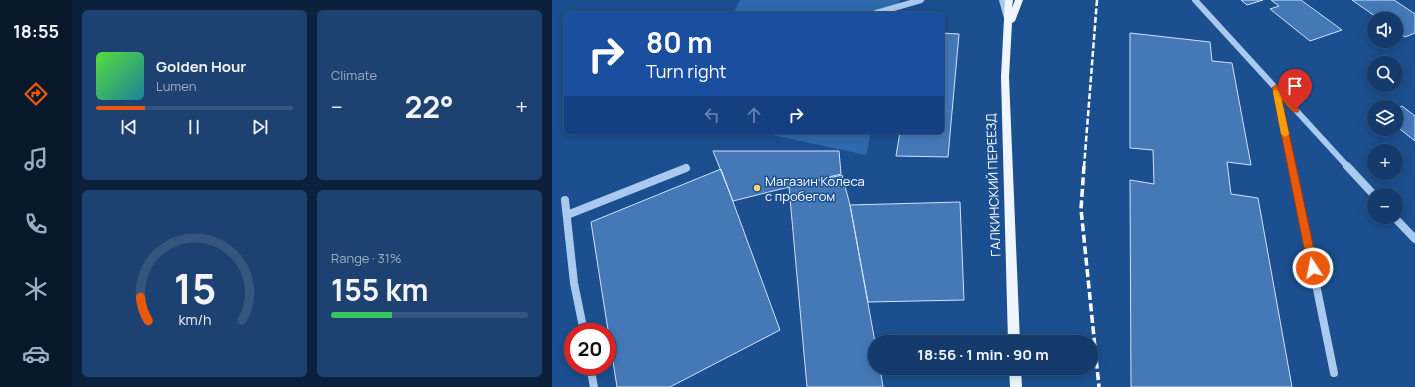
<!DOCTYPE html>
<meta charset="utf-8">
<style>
:root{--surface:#143b6b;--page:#1d4271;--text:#f1f3f6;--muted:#9dadc1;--line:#33557e;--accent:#ea580c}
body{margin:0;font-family:Manrope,sans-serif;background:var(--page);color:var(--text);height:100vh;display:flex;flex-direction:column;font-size:15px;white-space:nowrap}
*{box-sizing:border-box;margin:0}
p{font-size:13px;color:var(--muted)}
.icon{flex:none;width:22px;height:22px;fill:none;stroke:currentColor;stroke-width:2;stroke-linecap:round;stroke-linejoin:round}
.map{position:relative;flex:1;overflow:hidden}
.panel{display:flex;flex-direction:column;gap:10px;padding:10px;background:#0b203b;width:480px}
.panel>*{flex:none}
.hud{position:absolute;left:12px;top:12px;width:380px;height:122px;border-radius:6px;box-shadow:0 2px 10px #0003,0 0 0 1px var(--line);background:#1a4fa0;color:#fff;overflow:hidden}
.controls{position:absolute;left:815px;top:12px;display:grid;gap:8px}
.controls a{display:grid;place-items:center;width:36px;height:36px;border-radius:50%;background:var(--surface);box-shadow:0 2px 10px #0003,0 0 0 1px var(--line);font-size:20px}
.speed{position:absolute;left:12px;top:323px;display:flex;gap:8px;font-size:20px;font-weight:700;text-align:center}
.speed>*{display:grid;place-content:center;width:52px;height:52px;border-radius:50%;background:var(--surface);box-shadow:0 2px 10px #0003,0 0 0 1px var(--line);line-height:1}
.speed .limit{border:6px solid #d22;background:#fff;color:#111}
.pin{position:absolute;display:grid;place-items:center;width:34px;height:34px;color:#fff;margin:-41px -17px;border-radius:50% 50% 50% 0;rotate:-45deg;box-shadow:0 0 4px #0007}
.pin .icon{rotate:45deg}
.me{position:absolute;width:44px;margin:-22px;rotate:349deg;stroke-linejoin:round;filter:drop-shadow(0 0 3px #0008)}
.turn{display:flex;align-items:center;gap:14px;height:84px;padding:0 16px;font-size:18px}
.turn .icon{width:52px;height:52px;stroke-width:2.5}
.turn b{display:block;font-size:28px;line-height:34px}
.lanes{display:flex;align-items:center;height:38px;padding:0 16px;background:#0003;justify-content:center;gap:20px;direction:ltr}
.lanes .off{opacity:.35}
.big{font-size:30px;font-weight:700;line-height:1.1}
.panel .tile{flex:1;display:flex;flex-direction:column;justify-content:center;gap:6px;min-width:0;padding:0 14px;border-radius:6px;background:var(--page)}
.panel .dial{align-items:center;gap:0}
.dial svg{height:104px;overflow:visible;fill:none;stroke:var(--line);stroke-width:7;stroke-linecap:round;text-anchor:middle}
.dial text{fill:var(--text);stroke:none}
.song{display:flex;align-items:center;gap:12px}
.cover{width:48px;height:48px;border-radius:6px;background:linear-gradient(135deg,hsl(110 70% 55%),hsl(190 70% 35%))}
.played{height:4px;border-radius:2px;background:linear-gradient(90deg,var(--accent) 25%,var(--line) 25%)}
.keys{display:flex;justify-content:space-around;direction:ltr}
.heat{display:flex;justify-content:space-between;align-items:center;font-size:22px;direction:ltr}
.charge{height:6px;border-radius:3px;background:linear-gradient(90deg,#34c759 31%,var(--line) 0)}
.panel .tiles{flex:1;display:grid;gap:10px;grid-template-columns:repeat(2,1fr)}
.trip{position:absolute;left:316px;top:335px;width:230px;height:40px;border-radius:20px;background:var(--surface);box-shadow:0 2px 10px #0003,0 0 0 1px var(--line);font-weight:700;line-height:40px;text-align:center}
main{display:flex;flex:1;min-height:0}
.dock{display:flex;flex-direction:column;width:72px;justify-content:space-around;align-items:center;background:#08182b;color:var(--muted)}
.dock .icon{width:28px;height:28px}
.dock .on{color:var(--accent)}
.dock b{font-size:18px;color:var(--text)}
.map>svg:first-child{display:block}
.green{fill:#2e69ad}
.building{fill:#4478b7;stroke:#cfe3fa}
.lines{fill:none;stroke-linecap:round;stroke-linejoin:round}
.minor-far1{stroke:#a9c9ee;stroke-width:6}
.minor{stroke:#a9c9ee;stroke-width:8}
.major{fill:#f0f6ff;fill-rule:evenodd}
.rail-far1{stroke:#fff;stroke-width:2.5;stroke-dasharray:6 2.5;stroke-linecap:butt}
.rail{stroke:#fff;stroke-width:3.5;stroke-dasharray:8 3.5;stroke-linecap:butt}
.route{fill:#ea580c;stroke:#983908}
.slow{fill:#f59e0b}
.poi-dot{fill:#ffd166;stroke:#1b4f8f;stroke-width:1.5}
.labels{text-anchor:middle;stroke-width:3;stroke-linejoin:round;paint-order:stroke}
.poi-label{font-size:13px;fill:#fff;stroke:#1b4f8f;text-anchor:start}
.street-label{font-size:13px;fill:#fff;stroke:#1b4f8f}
</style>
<main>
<nav class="dock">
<b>18:55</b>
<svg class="icon on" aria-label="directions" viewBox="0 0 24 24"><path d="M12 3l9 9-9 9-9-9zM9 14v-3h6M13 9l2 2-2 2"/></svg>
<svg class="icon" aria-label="music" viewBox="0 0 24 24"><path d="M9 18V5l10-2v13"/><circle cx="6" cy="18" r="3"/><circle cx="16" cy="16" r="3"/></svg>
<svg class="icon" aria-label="phone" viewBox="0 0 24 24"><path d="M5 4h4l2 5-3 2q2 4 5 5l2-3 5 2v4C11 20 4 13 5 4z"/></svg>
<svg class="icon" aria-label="climate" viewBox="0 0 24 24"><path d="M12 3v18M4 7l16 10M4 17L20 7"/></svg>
<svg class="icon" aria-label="car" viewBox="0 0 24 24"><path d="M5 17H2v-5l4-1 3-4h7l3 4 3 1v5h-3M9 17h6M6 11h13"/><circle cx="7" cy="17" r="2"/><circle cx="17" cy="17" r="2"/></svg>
</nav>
<section class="panel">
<div class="tiles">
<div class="tile">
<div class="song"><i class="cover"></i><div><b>Golden Hour</b><p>Lumen</p></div></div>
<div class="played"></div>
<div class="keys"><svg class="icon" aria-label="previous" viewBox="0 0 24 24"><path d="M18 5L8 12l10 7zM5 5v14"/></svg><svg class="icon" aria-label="pause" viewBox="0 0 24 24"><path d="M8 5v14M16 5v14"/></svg><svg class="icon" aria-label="next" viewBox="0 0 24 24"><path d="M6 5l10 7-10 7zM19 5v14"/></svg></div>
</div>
<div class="tile"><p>Climate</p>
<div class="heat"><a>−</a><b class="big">22°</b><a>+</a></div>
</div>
<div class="tile dial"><svg viewBox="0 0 100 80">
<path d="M14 69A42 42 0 1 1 86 69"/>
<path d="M14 69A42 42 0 0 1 8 51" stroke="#ea580c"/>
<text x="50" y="56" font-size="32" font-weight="700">15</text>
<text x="50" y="72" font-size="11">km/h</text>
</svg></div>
<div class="tile"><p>Range · 31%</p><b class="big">155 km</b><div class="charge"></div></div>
</div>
</section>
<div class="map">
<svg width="863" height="387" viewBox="0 0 863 387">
<rect width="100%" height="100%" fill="#1b4f8f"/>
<path class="green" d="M188,0H348L344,14H181Z
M206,132H319L314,155Z"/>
<path class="building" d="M689,0H711L695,5Z
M719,0H749L790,30L758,41L718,9L727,6Z
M800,0H842L863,14V33L853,37L844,31V19H827Z
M390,33L407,34L396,157L344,156L348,132H390Z
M578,33L658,42L660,61L680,63L699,165L675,162L679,194L706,198L740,387H579L578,180L602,184L601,150L578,148Z
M850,106L863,116V141L844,126V109Z
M161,151H287L289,174L181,201Z
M169,169L228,330L118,387H65L39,222Z
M290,175L298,205L323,342V368H328L331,387H255L237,187Z
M408,202L412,300L316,302L298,205Z"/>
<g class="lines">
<path class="minor-far1" d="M450,0L455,18
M643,0L796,167
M324,13L369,0
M724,88L740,167"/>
<path class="minor" d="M740,166L782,373
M795,166L822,195
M13,200L22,283L32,332
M15,215L134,168
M842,217L863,239
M38,366L42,387"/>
<path class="major" d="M453,0H461L460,8L463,0H471L463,21L460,23L457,77L468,342H456L449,77Z
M457,368H469L470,387H458Z"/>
<path class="rail-far1" d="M532,167L545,0"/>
<path class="rail" d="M532,166L529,209L547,387"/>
</g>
<path class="route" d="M724,85L726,86L747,110L746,112H741L730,100L766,268L764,271L761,273L757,271L756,268L720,88Z"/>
<path class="slow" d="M722,90H725L728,92L737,134L733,137L729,134L721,92Z"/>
<circle class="poi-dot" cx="205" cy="188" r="4"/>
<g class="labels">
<g class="poi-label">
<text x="213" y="186">Магазин Колеса<tspan x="213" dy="15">с пробегом</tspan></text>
</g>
<g class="street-label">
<text transform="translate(441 185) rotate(-92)" y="5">ГАЛКИНСКИЙ ПЕРЕЕЗД</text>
</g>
</g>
</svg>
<div class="controls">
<a><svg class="icon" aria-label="sound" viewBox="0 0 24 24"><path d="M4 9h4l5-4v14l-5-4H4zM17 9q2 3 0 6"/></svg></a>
<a><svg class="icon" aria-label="search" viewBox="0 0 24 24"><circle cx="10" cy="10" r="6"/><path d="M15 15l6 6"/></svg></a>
<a><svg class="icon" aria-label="layers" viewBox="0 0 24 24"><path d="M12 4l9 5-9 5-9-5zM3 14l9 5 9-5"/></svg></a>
<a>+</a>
<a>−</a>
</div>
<div class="speed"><div class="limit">20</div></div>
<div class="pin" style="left:743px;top:110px;background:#d93025"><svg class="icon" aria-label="arrive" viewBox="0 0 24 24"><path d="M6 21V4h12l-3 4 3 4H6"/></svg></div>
<svg class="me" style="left:761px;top:268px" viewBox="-20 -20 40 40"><circle r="17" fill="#ea580c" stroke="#fff" stroke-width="3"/><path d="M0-11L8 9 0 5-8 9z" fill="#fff"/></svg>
<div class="trip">18:56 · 1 min · 90 m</div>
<div class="hud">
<div class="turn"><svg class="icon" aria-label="right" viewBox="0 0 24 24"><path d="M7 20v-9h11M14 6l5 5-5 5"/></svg><div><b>80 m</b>Turn right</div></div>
<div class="lanes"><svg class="icon off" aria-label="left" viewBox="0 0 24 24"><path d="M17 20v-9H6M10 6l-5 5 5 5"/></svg><svg class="icon off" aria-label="ahead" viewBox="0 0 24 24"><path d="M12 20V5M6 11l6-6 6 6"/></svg><svg class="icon" aria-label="right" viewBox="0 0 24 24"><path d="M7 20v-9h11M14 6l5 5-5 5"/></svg></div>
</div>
</div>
</main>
